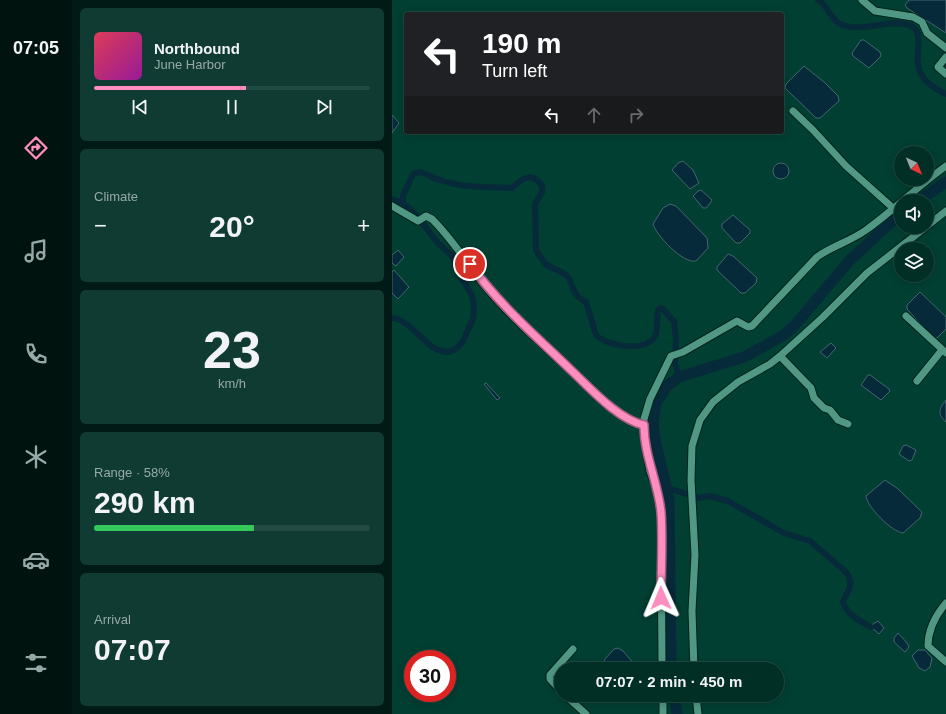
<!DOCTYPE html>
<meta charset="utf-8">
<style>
:root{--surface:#012f26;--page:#0f3b32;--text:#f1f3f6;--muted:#96a9a7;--line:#234a43;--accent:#fd8ebf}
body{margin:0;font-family:Helvetica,sans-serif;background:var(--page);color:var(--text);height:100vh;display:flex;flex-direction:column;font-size:15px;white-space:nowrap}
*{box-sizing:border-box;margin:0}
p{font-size:13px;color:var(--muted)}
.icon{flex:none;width:22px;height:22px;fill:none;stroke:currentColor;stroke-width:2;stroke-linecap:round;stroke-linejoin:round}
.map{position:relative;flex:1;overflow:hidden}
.details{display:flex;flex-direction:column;gap:8px;padding:8px;background:#011a15;width:320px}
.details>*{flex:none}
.hud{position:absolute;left:12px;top:12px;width:380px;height:122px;border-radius:4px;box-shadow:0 2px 10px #0003,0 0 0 1px var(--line);background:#202124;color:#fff;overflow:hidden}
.needle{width:26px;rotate:137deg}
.buttons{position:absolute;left:502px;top:146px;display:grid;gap:8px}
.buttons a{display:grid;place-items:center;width:40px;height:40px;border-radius:50%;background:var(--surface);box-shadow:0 2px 10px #0003,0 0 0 1px var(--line);font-size:20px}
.speed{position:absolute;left:12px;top:650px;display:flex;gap:8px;font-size:20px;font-weight:700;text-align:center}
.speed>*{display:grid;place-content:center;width:52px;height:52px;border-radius:50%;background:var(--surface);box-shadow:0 2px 10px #0003,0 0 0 1px var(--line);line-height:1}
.speed .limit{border:6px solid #d22;background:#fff;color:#111}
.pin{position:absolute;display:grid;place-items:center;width:34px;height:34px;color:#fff;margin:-17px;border:2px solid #fff;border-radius:50%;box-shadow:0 1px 4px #0007}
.me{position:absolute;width:44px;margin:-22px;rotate:359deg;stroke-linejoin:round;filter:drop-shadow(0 0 3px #0008)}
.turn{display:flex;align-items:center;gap:14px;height:84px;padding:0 12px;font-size:18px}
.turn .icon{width:52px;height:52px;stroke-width:2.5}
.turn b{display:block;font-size:28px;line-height:34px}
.lanes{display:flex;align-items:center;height:38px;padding:0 12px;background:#0003;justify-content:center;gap:20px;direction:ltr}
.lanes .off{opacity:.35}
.big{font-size:30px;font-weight:800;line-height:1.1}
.details .tile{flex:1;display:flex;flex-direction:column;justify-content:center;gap:6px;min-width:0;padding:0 14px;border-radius:6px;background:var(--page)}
.details .dial{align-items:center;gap:0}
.dial b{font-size:52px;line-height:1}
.song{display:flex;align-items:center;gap:12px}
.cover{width:48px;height:48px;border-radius:6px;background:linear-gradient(135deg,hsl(350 70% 55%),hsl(300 70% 35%))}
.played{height:4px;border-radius:2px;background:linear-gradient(90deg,var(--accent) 55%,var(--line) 55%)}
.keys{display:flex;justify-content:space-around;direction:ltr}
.heat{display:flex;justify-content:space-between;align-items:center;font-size:22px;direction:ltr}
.charge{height:6px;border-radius:3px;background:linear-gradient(90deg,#34c759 58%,var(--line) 0)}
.trip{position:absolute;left:162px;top:662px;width:230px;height:40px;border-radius:20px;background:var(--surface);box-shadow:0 2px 10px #0003,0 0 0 1px var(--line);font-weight:800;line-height:40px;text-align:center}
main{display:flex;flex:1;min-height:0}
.tab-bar{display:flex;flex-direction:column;width:72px;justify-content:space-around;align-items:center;background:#00130f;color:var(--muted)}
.tab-bar .icon{width:28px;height:28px}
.tab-bar .current{color:var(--accent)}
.tab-bar b{font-size:18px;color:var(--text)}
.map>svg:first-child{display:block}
.water{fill:#062a3a;stroke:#43676e}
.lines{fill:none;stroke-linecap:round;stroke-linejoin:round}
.canal{stroke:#062a3a;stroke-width:6}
.river{stroke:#062a3a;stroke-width:11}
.minor-casing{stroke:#00241b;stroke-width:9}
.minor{stroke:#519884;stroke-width:7}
.route-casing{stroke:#a45c7c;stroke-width:10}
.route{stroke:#fd8ebf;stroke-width:7}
</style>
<main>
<nav class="tab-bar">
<b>07:05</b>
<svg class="icon current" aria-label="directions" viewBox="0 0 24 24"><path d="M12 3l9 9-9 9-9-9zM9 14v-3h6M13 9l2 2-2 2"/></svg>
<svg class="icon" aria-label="music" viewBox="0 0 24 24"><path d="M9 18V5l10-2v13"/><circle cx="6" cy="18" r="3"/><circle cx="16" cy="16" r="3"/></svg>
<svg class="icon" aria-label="phone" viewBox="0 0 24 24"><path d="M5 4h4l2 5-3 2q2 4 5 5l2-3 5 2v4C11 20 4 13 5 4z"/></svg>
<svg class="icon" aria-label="climate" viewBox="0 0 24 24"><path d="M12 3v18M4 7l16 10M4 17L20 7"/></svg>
<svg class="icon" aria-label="car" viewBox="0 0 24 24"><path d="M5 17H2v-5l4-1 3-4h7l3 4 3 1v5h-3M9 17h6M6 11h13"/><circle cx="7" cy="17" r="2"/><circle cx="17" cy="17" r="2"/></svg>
<svg class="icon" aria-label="filters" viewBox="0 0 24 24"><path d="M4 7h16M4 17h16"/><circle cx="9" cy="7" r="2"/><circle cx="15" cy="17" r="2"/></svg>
</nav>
<section class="details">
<div class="tile">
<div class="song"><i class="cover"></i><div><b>Northbound</b><p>June Harbor</p></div></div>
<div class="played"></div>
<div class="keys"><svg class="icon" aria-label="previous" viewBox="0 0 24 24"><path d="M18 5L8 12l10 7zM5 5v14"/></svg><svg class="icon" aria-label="pause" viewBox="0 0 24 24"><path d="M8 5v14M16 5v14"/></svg><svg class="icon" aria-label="next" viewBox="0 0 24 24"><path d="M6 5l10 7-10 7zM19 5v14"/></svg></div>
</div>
<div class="tile"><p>Climate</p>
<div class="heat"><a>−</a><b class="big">20°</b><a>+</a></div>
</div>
<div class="tile dial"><b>23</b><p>km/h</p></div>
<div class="tile"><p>Range · 58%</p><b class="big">290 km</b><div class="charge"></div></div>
<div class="tile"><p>Arrival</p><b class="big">07:07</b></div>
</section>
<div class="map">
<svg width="554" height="714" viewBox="0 0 554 714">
<rect width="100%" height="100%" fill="#013f32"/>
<path class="water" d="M517,0H554V33L515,8L513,5Z
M469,40H472L488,52L489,56L477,68L461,56L460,53Z
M412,66L432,82L446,96L447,101L428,118H424L393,88L394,84Z
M0,115L7,123L0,133Z
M291,161L301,170L307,183L298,189L280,170L286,163Z
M381 171a8 8 0 1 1 16 0a8 8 0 1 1-16 0Z
M309,190L320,200L319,202L314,208H311L301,196L306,191Z
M278,204L284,206L315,238L316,248L304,261C291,264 264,235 261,224L271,208Z
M341,215L358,230V233L348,243H344L330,228V224Z
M6,250L12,257L4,266L0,263V255Z
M336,254L341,256L365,278L364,283L353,293H349L325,270V267Z
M2,270L17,287L6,299L0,293V272Z
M528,292L554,317V329L545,338L540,337L515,309V305Z
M439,343L444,348L435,358L428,352Z
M476,375H478L497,389L498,391L489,400L469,385Z
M94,383L108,398L105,400L92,384Z
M554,400V422C545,414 547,409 554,400Z
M514,445L524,450L520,460L517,461L507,454L511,446Z
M493,480L505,488L530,512L528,518L511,533C500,532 475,507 474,496Z
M486,621L492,628L487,634L480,628L481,624Z
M506,633L515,643L517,647L513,652L502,642V638Z
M226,648L231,651L244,666V669H218L212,662L213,659L222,649Z
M526,650H533L540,658L538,667L533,671L527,668L520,656Z"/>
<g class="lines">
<path class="canal" d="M426,0C435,5 437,15 444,21C458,34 488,23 506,23C539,25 521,49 527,69C531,82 542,88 554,94
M0,199L11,203
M0,318L6,319L16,325L40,347L49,351L57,352L65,348L71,341L81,319L82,308L80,295L70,279L60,256L45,242L25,216L11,203V196L21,174C31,169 39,178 48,180C71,188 96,187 120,188C130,178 140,171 150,186V192L143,204L144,250L153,264L173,274L177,278L183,293L186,297L194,302L204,335C215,346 251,352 262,338C267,331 264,319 266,310L268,308L271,309L282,322L284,338L283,363L287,377
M276,488L307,498L318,496L336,501L392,533L418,541L454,572C464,586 455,589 451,602C456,616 467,620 479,627"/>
<path class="river" d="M526,201L554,182
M279,669L277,499L263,440L261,422L264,403L275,386L287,377L352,357L392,335L403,325L458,260L509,213
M282,695L285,714"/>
<g class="minor-casing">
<path id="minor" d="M470,0L483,11L521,17L530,22L535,33L554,48
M554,57L546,67L554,74
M401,111L421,130L454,166L501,208
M0,206L26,221L34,216L40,219C61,240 75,263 93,286C119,317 150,344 180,371C198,388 226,420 252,425
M535,226L554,211
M514,316L554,353
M388,356L419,388L422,398L432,408L438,410L446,420L456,424
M525,381L550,350
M554,603C543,616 536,629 536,646L554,662
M270,669L269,512L264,486L258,471L252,434V419L258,399L279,356L291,352L345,321L356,327L360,326L425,257C440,246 459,241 474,230C502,210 526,186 554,166
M302,669L300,611L303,555L299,480L300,446L308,420L321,402L346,382L378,364L388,356L431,317L475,273L534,227
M169,691L158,679V675L181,649
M173,695L194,714
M304,695L306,714
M271,714V695"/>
</g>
<use href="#minor" class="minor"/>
</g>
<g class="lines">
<g class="route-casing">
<path id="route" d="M78,264C107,305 145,337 181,372C199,389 227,420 252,425C252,456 266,482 269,512C271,539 269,570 269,598"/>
</g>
<use href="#route" class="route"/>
</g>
</svg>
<div class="buttons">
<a><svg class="needle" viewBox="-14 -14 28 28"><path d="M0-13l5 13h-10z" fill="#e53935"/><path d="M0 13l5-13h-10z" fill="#96a9a7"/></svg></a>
<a><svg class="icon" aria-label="sound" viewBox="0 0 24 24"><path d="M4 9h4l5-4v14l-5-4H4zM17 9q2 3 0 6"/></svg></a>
<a><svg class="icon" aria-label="layers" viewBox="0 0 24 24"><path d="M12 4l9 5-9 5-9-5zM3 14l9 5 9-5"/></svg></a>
</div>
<div class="speed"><div class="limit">30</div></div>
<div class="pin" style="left:78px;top:264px;background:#d93025"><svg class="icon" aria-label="arrive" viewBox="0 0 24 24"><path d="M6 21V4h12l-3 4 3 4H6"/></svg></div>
<svg class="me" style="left:269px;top:598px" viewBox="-20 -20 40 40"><path d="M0-17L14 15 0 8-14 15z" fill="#fd8ebf" stroke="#fff" stroke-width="4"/></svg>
<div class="trip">07:07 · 2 min · 450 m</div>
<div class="hud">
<div class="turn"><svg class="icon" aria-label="left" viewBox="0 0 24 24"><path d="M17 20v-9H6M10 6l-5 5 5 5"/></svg><div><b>190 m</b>Turn left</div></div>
<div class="lanes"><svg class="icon" aria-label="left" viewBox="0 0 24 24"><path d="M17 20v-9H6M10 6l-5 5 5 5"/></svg><svg class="icon off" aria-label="ahead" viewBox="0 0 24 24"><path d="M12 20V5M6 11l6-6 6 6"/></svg><svg class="icon off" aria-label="right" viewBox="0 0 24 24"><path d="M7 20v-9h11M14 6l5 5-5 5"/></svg></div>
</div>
</div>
</main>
